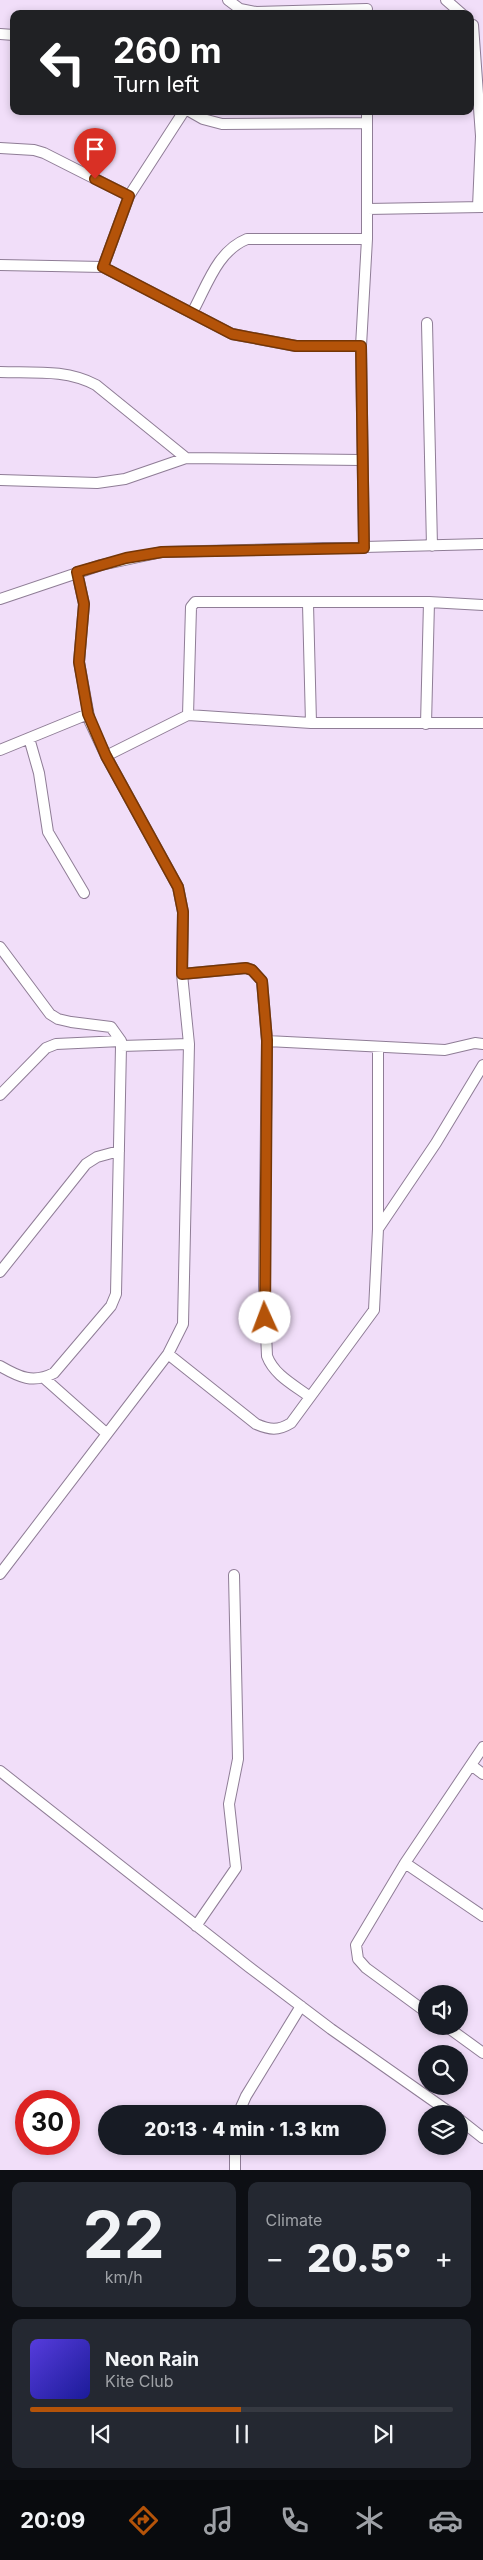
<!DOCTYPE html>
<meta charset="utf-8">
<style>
:root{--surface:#171b24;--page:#242831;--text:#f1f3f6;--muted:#9ea1a6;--line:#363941;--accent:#b45309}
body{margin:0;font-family:Inter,sans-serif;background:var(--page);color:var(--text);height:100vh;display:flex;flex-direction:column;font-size:19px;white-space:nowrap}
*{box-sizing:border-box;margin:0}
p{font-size:16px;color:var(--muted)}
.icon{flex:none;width:28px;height:28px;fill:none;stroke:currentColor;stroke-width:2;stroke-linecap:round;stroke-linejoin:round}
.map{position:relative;height:2170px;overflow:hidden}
.drawer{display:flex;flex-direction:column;gap:12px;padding:12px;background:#0d0f14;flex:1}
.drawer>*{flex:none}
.banner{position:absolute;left:10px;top:10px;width:464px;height:105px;border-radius:10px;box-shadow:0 2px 8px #0003;background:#202124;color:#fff;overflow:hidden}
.tools{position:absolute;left:418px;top:1985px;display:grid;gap:10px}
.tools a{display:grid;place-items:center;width:50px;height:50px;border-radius:50%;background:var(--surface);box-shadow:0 2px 8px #0003;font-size:25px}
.speed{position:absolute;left:15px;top:2090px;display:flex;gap:10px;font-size:25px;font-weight:700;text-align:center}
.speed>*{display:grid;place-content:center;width:65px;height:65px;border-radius:50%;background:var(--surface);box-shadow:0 2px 8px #0003;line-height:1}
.speed .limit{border:8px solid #d22;background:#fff;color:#111}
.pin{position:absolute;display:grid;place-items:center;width:42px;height:42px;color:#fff;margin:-51px -21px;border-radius:50% 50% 50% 0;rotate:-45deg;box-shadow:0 0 5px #0007}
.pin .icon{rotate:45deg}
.me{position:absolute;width:55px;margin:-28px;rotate:358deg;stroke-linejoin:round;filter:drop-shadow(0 0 4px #0008)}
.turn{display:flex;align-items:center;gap:18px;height:105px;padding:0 20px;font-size:22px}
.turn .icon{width:65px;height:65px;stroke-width:2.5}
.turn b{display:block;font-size:35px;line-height:42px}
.big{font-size:38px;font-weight:800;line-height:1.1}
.drawer .tile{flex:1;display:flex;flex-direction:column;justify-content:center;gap:8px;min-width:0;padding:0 18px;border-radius:10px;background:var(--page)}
.drawer .dial{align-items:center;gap:0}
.dial b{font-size:65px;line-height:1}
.song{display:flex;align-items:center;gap:15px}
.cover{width:60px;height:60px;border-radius:8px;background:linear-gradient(135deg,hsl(250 70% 55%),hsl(240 70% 35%))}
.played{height:5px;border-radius:2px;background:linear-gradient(90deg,var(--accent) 50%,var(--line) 50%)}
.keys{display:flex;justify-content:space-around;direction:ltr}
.heat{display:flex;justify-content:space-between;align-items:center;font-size:28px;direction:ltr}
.drawer .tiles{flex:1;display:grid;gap:12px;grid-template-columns:1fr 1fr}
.tile:last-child{grid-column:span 2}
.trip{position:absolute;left:98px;top:2105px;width:288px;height:50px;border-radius:25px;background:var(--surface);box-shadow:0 2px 8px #0003;font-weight:800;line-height:50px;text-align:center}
.tab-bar{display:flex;height:80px;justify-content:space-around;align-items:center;background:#090b0e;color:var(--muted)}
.tab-bar .icon{width:35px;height:35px}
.tab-bar .selected{color:var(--accent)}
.tab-bar b{font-size:22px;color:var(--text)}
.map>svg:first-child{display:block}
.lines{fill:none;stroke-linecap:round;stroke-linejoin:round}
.street-casing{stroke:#8f7d96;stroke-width:12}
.street{stroke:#fff;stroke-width:10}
.route-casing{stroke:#753606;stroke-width:12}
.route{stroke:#b45309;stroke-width:9}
</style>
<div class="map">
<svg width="483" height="2170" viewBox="0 0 483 2170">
<rect width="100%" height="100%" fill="#f1def9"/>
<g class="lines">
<g class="street-casing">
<path id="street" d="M228,0L240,9L256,12L367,9
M446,0L462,14
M473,25L481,136L478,207
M0,34L14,35
M189,111L203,119L222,124L367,123
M0,148L34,150L44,153L129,196
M367,209L483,207
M0,265L103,267L232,334L296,346H361
M103,267L129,196L184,111
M192,313C207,286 217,251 247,239H367
M427,323L432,546
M0,372C33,373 66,369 96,385L186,458
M0,480L97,483L125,479L186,458L361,460
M364,548L361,346L367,239V111
M0,599L101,565L162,552L483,544
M308,604L311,723
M188,715L191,607L195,602H429L483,605
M426,724L429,602
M29,738L39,773L48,832L84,893
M0,750L88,714
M106,756L188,715L311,723H483
M0,947L50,1014L58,1019L71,1022L111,1027L121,1041V1046L189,1044
M182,974L246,968L252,970L262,981L267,1041L264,1286L267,1356C274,1375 294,1385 310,1397
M267,1041L445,1050L475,1043L483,1044
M0,1095L46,1048L56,1044L121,1041
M378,1229L436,1143L483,1065
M0,1272L86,1164L97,1157L119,1151
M168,1354L256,1424C270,1430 278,1431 291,1423L374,1310L378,1229V1047
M0,1366C19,1377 33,1384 54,1373L111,1306L116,1294L121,1046
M44,1378L106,1433
M0,1574L168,1354L183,1324L189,1044L182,974L183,912L178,887L106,756L90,722L79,662L84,604L77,572
M471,1765L483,1774
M0,1771L249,1967L331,2029L452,2114
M405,1863L483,1916
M196,1926L236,1868L229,1804L238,1759L234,1575
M426,2012L366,1968L358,1959L356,1945L405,1863L483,1747
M446,2026L483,2053
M238,2114L246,2096L301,2006
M459,2119L483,2138
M235,2170V2146"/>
</g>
<use href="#street" class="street"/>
</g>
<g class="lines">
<g class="route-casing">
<path id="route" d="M95,179L129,196L103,267L232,334L296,346H361L364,548L162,552L126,558L77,572L84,604L79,662L88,714L106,756L178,887L183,912L182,974L246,968L252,970L262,981L267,1040L265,1318"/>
</g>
<use href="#route" class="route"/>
</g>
</svg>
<div class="tools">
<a><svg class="icon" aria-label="sound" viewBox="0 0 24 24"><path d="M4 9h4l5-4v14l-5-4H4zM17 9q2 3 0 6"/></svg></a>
<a><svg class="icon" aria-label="search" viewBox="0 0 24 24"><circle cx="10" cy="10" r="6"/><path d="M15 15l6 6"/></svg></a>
<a><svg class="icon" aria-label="layers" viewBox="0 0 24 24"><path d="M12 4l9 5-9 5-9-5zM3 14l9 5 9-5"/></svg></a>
</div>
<div class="speed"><div class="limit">30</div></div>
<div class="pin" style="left:95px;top:179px;background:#d93025"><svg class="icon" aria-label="arrive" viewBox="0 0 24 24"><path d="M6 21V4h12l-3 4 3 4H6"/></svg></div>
<svg class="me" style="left:265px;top:1318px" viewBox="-20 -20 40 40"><circle r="19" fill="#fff"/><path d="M0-13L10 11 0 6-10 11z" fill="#b45309"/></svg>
<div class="trip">20:13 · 4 min · 1.3 km</div>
<div class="banner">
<div class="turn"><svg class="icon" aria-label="left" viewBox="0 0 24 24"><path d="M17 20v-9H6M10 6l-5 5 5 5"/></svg><div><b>260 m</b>Turn left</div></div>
</div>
</div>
<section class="drawer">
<div class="tiles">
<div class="tile dial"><b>22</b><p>km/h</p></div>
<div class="tile"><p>Climate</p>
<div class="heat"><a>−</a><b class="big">20.5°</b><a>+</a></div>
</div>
<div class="tile">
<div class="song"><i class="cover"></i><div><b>Neon Rain</b><p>Kite Club</p></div></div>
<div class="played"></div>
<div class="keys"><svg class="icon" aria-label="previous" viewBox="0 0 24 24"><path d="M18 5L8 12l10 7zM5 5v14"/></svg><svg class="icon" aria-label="pause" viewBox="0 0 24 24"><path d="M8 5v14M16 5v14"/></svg><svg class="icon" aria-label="next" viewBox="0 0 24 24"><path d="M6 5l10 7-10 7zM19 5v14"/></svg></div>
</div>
</div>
</section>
<nav class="tab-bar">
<b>20:09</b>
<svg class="icon selected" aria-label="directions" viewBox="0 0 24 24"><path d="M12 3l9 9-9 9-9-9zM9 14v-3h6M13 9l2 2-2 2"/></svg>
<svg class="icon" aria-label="music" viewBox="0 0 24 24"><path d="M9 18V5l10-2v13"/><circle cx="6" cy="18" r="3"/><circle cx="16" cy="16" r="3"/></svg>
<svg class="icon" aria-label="phone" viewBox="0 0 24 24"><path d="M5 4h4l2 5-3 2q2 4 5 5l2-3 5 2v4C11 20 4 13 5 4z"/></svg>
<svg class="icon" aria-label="climate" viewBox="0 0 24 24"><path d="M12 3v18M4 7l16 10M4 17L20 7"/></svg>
<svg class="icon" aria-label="car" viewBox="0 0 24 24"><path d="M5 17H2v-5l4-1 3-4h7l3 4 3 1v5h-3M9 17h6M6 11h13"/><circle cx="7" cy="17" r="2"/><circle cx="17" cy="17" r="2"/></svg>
</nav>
